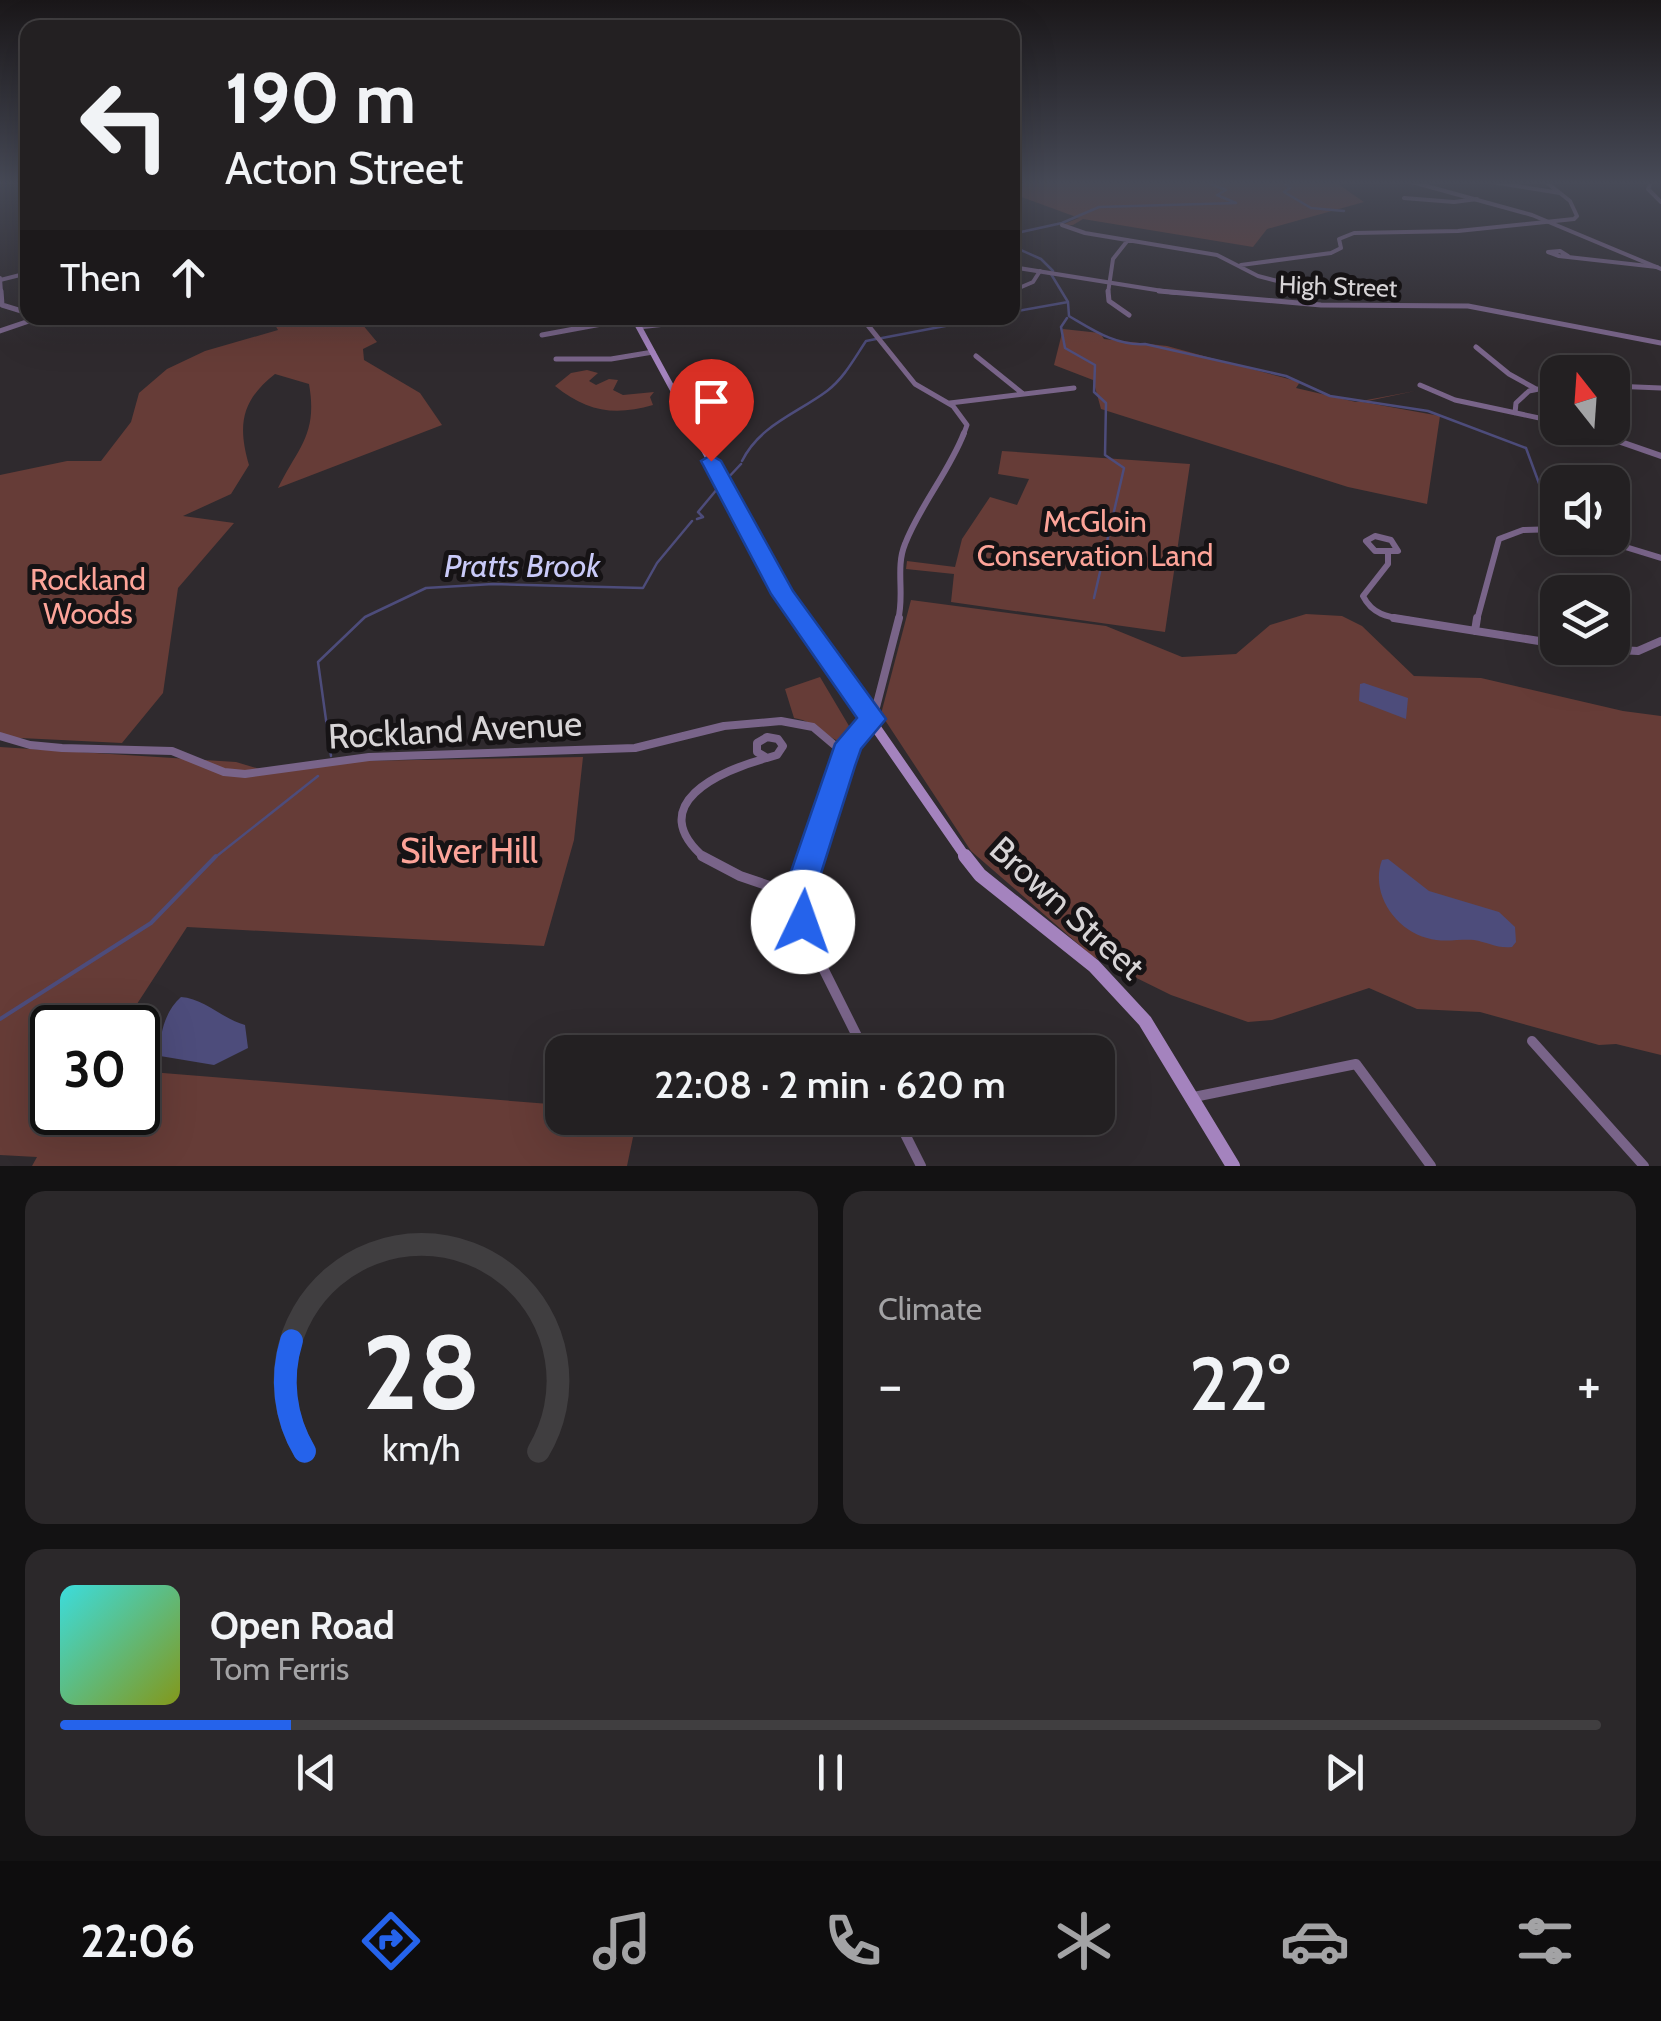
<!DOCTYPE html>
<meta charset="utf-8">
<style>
:root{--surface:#232022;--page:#2b282a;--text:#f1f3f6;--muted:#a3a3a5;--line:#403e40;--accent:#2563eb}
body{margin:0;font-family:Cabin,sans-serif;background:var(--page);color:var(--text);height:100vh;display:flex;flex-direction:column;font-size:38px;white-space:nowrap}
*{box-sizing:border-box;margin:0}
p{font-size:32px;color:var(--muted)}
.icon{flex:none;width:55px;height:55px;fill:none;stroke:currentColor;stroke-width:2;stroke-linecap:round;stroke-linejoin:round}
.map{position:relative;height:1166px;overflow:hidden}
.details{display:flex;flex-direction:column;gap:25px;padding:25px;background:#131213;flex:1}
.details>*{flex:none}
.banner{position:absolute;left:20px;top:20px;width:1000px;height:305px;border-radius:20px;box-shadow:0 10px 40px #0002,0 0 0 2px var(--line);background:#232022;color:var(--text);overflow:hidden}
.needle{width:65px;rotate:343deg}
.fabs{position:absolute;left:1540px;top:355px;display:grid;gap:20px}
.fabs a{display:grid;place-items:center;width:90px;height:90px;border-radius:20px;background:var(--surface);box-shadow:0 10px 40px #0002,0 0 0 2px var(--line);font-size:50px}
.speed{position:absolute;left:30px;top:1005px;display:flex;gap:20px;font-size:50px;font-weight:700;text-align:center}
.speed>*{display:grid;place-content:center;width:130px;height:130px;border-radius:50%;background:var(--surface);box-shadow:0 10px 40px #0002,0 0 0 2px var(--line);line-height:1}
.speed .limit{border:5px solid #111;border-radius:15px;background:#fff;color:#111}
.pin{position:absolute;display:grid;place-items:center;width:85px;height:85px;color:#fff;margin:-102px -42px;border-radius:50% 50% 50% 0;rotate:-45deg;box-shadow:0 0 10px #0007}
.pin .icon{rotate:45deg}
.me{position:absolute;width:110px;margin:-55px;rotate:3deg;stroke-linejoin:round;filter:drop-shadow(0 0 8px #0008)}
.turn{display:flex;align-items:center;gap:35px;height:210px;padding:0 40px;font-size:45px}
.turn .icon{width:130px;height:130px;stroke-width:2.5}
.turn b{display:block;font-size:70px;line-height:85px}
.then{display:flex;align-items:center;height:95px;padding:0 40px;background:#0003;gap:20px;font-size:38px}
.big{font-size:75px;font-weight:600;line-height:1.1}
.details .widget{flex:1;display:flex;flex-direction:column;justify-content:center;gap:15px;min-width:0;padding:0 35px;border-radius:20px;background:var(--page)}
.details .dial{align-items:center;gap:0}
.dial svg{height:260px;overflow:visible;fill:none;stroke:var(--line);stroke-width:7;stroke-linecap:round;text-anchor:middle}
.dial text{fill:var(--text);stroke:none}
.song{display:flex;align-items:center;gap:30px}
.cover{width:120px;height:120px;border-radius:15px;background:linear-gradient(135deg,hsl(180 70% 55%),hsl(70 70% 35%))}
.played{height:10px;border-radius:5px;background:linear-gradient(90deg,var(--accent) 15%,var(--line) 15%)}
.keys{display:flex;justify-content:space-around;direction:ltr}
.heat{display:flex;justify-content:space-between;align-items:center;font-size:55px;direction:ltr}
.details .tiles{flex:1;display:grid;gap:25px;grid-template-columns:1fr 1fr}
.widget:last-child{grid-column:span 2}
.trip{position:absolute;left:545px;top:1035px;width:570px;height:100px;border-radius:20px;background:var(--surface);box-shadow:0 10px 40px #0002,0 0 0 2px var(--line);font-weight:600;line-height:100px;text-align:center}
.menu{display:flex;height:160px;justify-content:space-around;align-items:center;background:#0e0d0e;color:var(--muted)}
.menu .icon{width:70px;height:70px}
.menu .current{color:var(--accent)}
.menu b{font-size:45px;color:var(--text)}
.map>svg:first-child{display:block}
.green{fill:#663c37}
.water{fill:#4d4c7b}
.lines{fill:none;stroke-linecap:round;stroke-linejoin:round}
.stream-far1{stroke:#4d4c7b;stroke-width:2.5}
.stream{stroke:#4d4c7b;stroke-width:4}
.minor-far4{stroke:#796489;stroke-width:4}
.minor-far3{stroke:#796489;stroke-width:5}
.minor-far2{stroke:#796489;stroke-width:6}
.minor-far1{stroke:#796489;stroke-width:8}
.minor{stroke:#796489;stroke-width:10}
.tertiary-far1{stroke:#796489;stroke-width:4}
.tertiary{stroke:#796489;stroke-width:5}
.secondary-far3{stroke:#a483be;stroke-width:6}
.secondary-far2{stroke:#a483be;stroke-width:8}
.secondary-far1{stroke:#a483be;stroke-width:10}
.secondary{stroke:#a483be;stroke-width:14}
.route{fill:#2563eb;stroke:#184099;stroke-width:2.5}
.labels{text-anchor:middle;stroke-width:10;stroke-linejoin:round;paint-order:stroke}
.far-street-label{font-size:25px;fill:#d7d4d6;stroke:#161315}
.park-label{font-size:30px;fill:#fda499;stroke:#161315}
.water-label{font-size:32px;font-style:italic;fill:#c9caf8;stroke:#161315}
.near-street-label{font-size:35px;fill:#d7d4d6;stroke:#161315}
.near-park-label{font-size:35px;fill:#fda499;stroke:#161315}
</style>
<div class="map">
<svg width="1661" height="1166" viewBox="0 0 1661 1166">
<rect width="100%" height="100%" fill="#2f2a2e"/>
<path class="green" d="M1013,182H1335L1364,202L1267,229L1253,247L1083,219L1073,225L1059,226L1079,218L1013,194Z
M271,318H357L377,342L363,349L364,360L420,393L442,425L278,488C298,447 318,435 309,384L275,374C242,400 237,424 249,465L231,494L183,516L234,523L178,588L163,693L122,743L0,737V475L67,461H101L131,422L139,393L167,369L205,351L278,330Z
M1063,329L1100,333L1104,339L1167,346L1300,382L1296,388L1356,402L1415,391L1363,402L1440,416L1427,504L1348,487L1101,409L1093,380L1054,365Z
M587,370L598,373L589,381L596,385L609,379L618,380L613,390L623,395L654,392L650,397L653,405C615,416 587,412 555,386L571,373Z
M1002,451L1190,464L1165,632L951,602L954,574L906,569L907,561L955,567L962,539L990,497L1017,505L1029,479L998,474Z
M911,600L1106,626L1182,657L1236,654L1270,625L1306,614L1342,616L1362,626L1414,676L1481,678L1623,711L1661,716V1055L1616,1044L1599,1045L1480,1012L1417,1009L1369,988L1272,1020L1248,1022L1171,995L1092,956L971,851L881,714Z
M820,677L852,731L846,743C827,740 818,722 794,718L785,689Z
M0,747L236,762L273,773L362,761L583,757L574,840L544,946L187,927L122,1027L52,1028V1112H138V1071L562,1105V1118H637L627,1166H32L37,1157L0,1155Z"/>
<path class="water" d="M1364,683L1408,698L1406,719L1359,701L1360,684Z
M1388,859L1429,891L1499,912L1515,927L1516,942L1512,947C1498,949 1487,942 1474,940C1458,939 1442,943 1427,938C1394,929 1370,892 1382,860Z
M181,997C203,998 223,1019 245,1025L248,1048L214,1065L160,1056C159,1035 165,1011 181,997Z"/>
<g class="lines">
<path class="stream-far1" d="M1284,182L1290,188L1284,192L1311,208L1344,211
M1012,234L1062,223L1099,207L1236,203L1217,195L1226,190L1206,182
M1012,246L1041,259L1053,271
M1068,302L1069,316C1093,330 1116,346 1145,344L1286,376L1330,396L1428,411L1526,448L1540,486
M1012,312L1068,302L1051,274
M1067,318L1061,327L1065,348L1095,365L1094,392L1106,403L1105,455L1124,468L1094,598
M882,338L987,318
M742,461C760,425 796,414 827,391C844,378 854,359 866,341L876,339
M726,480L741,464
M697,519L703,517L698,512L718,488
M331,756L318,662L365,617L426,588L493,584L643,588L657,563L692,521
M213,859L318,776"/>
<path class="stream" d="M0,1019L151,923L216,856"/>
<path class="minor-far4" d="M1492,182L1560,193
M1651,182L1648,189L1661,202
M1404,198L1454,202L1477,199
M1062,225L1085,233L1217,255L1258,276L1297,286
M1568,256L1560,251L1548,252L1559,256L1657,267
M1241,265L1331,253L1341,248L1339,239L1354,233L1458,231L1574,219L1577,216L1570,201L1546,182
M0,278L1,293
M1019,288L1033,282L1040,271
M1108,293L1113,259L1128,240"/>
<path class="minor-far3" d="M1,291L2,305L28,313
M1108,291L1109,301L1129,315
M862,318L915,384L953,406L967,425L963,436
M639,327L718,318
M0,331L38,318
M542,335L634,318
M1476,347L1509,374L1536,389
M976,356L1022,393
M556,359H611L653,352
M1420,385L1455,400L1558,422
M1612,386L1661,388
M950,403L1074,388
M1515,413L1516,403L1529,391L1558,385
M1579,428L1602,436"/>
<path class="minor-far2" d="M1595,433L1661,456
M1375,536L1391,540L1398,551H1375L1366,541Z
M1596,538L1661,558
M1388,554V564L1363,596C1373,616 1390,617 1410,620
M898,620C905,595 895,568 905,544C920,505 949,472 964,433
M1477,620L1499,539L1523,530L1558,529"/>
<path class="minor-far1" d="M1394,618L1558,644
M1475,631L1477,618
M1579,648L1638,651L1661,641
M0,736L30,745L62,748L172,751L224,772L245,774L369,757L635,748L724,726L781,721L813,727L845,754
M767,737L778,739L783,746L777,755L767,758L757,752V743Z
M706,859C641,805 721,770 767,758
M811,859L849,744L873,719L899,618"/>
<path class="minor" d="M702,856L740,876L799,896
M812,856L799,896L809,940L865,1052
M1532,1041L1644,1166
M1194,1097L1356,1064L1431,1166
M897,1118L921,1166"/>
<path class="tertiary-far1" d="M1412,182L1532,215L1661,269
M1012,267L1175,293
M0,280L28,273"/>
<path class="tertiary" d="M1159,291L1321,305L1468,306L1661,343"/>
<path class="secondary-far3" d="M634,318L698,436"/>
<path class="secondary-far2" d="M696,433L783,594L802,620"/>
<path class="secondary-far1" d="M800,618L967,859"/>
<path class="secondary" d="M965,856L980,875L1094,966L1145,1021L1233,1166"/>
</g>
<linearGradient id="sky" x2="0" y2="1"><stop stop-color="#1a1719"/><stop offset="0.53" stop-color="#474a57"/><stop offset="1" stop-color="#474a57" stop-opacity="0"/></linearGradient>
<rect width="1661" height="345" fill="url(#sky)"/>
<path class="route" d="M711,455L721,461L793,591L886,719L861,749L855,766L817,886L819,922L814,933L803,938L791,933L786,922V886L835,744L857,718L771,594L701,461Z"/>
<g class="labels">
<g class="far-street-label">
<text transform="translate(1338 286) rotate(2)" y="9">High Street</text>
</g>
<g class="park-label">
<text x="1095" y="532">McGloin<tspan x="1095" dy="34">Conservation Land</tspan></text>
<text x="88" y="590">Rockland<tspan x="88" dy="34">Woods</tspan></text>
</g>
<g class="water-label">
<text x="522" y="577">Pratts Brook</text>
</g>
<g class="near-street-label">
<text transform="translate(455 730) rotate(-3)" y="12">Rockland Avenue</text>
<text transform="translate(1067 908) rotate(42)" y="12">Brown Street</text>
</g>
<g class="near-park-label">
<text x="469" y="863">Silver Hill</text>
</g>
</g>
</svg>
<div class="fabs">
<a><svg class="needle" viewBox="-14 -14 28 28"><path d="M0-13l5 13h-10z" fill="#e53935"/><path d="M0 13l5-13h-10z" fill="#a3a3a5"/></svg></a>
<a><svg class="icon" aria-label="sound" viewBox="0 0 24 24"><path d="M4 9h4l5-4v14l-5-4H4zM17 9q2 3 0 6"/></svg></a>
<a><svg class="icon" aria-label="layers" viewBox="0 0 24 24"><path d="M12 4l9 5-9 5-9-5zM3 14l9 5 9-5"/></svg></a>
</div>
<div class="speed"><div class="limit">30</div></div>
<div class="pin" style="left:711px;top:461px;background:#d93025"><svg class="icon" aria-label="arrive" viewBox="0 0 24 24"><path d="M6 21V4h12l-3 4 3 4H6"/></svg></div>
<svg class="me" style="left:803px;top:922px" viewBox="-20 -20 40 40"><circle r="19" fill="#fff"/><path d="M0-13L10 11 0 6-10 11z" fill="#2563eb"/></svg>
<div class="trip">22:08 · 2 min · 620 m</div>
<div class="banner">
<div class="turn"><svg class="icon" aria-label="left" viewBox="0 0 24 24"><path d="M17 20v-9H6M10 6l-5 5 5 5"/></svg><div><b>190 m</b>Acton Street</div></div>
<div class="then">Then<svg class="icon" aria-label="ahead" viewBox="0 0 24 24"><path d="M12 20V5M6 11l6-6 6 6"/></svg></div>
</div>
</div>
<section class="details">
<div class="tiles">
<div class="widget dial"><svg viewBox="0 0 100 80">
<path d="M14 69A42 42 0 1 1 86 69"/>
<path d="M14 69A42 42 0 0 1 10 35" stroke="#2563eb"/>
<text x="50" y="56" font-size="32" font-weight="700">28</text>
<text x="50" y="72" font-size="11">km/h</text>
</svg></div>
<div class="widget"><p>Climate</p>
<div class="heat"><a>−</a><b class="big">22°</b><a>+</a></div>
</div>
<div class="widget">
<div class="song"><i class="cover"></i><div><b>Open Road</b><p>Tom Ferris</p></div></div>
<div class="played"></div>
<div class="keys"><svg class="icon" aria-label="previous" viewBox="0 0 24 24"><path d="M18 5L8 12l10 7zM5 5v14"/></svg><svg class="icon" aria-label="pause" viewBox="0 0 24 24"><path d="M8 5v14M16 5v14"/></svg><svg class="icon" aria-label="next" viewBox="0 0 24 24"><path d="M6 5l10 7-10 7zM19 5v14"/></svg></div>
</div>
</div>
</section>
<nav class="menu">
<b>22:06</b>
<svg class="icon current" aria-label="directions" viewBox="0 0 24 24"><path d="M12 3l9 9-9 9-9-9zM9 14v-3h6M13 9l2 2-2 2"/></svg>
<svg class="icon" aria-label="music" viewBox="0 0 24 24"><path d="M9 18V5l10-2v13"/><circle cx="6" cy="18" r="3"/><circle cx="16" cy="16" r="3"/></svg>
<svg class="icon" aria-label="phone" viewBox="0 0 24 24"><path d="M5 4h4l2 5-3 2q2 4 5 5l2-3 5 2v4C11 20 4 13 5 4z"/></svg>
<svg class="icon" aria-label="climate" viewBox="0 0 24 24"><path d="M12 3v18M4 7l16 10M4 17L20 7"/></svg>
<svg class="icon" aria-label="car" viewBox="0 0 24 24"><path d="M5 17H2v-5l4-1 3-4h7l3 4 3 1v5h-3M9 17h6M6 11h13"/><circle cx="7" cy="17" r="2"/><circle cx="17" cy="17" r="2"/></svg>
<svg class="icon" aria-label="filters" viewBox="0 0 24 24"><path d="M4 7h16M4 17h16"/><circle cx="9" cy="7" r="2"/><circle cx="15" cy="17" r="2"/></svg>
</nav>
